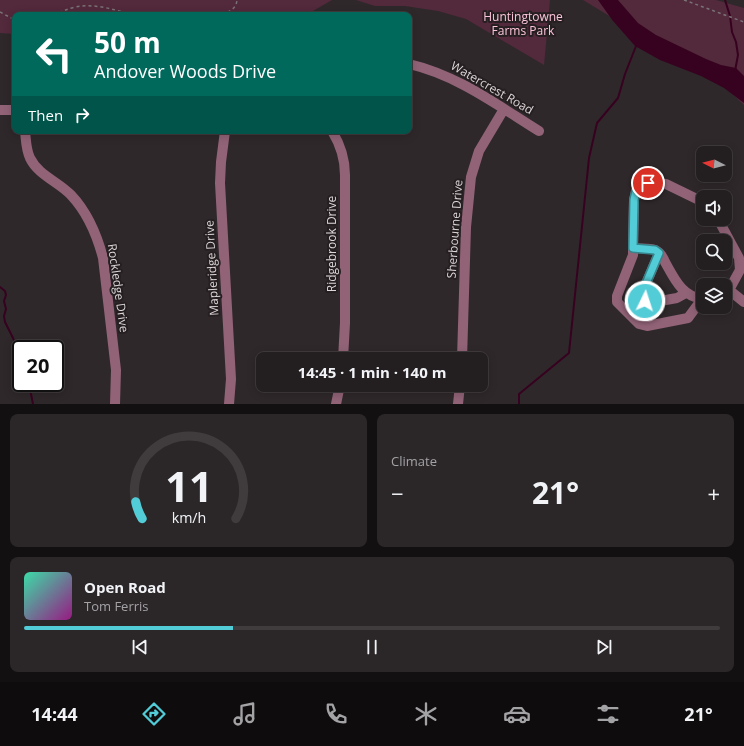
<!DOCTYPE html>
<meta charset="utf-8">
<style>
:root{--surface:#231e20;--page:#2b2729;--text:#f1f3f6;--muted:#a3a2a5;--line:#403c3e;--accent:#52ccd6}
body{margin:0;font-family:"Open Sans",sans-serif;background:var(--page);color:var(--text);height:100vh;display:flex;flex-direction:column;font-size:15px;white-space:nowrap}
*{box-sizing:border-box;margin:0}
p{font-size:13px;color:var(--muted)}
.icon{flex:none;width:22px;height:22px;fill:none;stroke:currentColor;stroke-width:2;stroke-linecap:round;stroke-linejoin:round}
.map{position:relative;height:404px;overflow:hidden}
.side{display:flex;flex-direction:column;gap:10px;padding:10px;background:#131012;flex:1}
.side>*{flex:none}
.top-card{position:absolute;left:12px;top:12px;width:400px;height:122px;border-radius:8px;box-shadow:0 2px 10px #0003,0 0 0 1px var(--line);background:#00695c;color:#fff;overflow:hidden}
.needle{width:26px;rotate:276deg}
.controls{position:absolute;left:696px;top:146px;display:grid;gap:8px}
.controls a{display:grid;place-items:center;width:36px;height:36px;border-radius:8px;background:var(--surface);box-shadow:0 2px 10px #0003,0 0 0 1px var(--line);font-size:20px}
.speed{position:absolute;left:12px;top:340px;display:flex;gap:8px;font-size:20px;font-weight:700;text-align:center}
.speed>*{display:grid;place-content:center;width:52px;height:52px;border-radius:50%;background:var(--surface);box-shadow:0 2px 10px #0003,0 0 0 1px var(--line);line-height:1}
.speed .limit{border:2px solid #111;border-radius:6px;background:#fff;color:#111}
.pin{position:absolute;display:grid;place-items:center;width:34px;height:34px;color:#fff;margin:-17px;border:2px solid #fff;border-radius:50%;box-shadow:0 1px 4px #0007}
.me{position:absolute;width:44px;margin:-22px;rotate:4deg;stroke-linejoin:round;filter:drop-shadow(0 0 3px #0008)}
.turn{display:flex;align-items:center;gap:14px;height:84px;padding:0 16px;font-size:18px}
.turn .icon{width:52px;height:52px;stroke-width:2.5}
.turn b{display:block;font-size:28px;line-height:34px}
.then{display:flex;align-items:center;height:38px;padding:0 16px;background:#0003;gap:8px;font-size:15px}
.big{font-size:30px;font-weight:700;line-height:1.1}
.side .card{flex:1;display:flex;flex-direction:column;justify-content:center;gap:6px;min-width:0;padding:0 14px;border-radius:8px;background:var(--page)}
.side .dial{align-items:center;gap:0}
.dial svg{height:104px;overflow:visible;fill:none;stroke:var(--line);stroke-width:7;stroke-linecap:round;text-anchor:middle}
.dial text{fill:var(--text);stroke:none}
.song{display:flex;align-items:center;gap:12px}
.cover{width:48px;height:48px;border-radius:6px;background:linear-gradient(135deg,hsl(160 70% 55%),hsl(310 70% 35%))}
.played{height:4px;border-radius:2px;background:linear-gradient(90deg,var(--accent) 30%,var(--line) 30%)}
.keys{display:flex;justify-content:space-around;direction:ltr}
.heat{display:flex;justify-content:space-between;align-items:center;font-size:22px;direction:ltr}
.side .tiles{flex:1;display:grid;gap:10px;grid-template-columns:1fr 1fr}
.card:last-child{grid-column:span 2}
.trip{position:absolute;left:256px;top:352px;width:232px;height:40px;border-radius:8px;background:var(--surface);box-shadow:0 2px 10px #0003,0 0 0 1px var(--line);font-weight:700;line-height:40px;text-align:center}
.tab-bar{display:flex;height:64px;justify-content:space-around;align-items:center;background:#0e0c0d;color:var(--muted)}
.tab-bar .icon{width:28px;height:28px}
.tab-bar .current{color:var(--accent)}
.tab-bar b{font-size:18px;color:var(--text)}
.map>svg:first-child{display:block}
.green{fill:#53293c}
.water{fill:#37021f}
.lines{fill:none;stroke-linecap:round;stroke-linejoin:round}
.stream{stroke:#37021f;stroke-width:2}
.path{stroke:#7a7376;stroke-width:1.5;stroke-dasharray:3 3;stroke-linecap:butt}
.minor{stroke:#926377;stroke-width:10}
.route-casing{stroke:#35858b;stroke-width:10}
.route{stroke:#52ccd6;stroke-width:7}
.labels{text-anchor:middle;stroke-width:4;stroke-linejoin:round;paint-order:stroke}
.park-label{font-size:12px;fill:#fcc4da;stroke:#261f21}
.street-label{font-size:12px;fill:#dcd7d8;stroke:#261f21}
</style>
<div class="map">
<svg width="744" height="404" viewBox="0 0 744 404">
<rect width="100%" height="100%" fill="#2f282b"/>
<path class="green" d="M0,0H332L306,15H15V34L0,33Z
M356,0H550L544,65L466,19L438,11L405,6H375Z
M583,0H716L744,8V105L700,63L611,17Z"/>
<path class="water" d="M598,0H618L638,23L656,35L706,59L721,65L736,68L744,76V103L724,88L701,76L660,60L635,46L613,21Z"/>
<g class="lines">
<path class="stream" d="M725,0L730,16L732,32L736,42L738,55L735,71
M0,287L5,291L6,295L4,301L6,309L4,316L5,322L13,338L21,360
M27,383L31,394L33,404
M519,404V394L569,353L589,158L597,123L618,98L625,74L636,46"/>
<path class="path" d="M684,0L744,22
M0,12L15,20
M54,15C61,12 67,9 75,7C96,3 114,10 135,15
M216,15C226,13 236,11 237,0"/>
<path class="minor" d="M409,64C457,75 497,105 539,131
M0,110H15
M25,131C26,140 26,150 30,158C38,175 59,182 71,195C88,213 97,235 103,258L116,370L115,404
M225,131L221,162L220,183L231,379L229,404
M332,131C340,144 345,159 345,175V323L343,359
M703,202L666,184L648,183L636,191L634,200L633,248C640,249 649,248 655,250C660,252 663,257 665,262C674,278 682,297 703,299
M718,219L739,258L740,270L729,290L725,292
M633,248V255L617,296V302L639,324L647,326L688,318L702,299
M659,253L642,293C642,298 644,300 649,303L677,298L686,293
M729,290L744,302
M462,359L466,227L471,177L479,151L504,109
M336,404L340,385
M458,404L460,385"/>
</g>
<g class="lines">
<g class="route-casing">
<path id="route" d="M645,301L642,298V293L659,253L655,250L633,248L634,200L636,191L648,183"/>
</g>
<use href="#route" class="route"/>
</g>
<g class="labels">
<g class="park-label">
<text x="523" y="21">Huntingtowne<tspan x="523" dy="14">Farms Park</tspan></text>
</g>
<g class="street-label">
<text transform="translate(492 88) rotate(30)" y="4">Watercrest Road</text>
<text transform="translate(455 229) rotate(-86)" y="4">Sherbourne Drive</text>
<text transform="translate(332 244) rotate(-90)" y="4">Ridgebrook Drive</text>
<text transform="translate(212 268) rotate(-93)" y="4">Mapleridge Drive</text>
<text transform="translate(118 288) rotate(82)" y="4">Rockledge Drive</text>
</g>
</g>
</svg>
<div class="controls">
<a><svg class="needle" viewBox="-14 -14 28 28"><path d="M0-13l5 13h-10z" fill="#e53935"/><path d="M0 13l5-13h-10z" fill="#a3a2a5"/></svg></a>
<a><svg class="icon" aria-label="sound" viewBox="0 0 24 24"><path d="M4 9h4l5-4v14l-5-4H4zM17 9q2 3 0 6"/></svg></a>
<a><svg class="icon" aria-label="search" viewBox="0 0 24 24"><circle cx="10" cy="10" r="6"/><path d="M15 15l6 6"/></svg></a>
<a><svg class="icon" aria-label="layers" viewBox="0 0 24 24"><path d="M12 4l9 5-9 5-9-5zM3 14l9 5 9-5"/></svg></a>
</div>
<div class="speed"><div class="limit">20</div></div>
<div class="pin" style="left:648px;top:183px;background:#d93025"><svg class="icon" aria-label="arrive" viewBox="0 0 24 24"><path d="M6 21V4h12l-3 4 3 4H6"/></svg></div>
<svg class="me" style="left:645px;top:301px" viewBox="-20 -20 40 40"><circle r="17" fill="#52ccd6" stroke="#fff" stroke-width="3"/><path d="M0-11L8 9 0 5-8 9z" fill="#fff"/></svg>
<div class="trip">14:45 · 1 min · 140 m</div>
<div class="top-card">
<div class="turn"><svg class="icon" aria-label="left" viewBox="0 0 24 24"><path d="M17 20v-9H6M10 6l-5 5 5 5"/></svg><div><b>50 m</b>Andover Woods Drive</div></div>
<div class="then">Then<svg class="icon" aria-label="right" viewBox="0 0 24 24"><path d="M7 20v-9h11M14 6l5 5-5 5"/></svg></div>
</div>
</div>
<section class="side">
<div class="tiles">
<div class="card dial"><svg viewBox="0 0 100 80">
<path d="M14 69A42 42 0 1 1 86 69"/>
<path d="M14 69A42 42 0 0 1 9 56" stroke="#52ccd6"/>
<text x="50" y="56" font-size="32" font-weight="700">11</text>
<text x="50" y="72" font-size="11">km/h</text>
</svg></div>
<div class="card"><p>Climate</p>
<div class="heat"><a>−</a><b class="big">21°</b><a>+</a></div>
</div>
<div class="card">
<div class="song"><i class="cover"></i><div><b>Open Road</b><p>Tom Ferris</p></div></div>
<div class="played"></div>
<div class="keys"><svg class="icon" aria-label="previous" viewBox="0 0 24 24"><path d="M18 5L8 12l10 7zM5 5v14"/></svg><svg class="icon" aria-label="pause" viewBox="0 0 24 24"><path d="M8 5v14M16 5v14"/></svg><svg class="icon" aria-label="next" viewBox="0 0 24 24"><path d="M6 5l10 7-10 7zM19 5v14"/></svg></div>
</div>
</div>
</section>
<nav class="tab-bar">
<b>14:44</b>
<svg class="icon current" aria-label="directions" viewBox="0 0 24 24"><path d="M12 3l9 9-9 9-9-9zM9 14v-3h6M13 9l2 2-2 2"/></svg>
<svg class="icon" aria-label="music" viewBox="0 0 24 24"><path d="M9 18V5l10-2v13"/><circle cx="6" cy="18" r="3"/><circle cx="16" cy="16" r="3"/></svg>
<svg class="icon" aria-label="phone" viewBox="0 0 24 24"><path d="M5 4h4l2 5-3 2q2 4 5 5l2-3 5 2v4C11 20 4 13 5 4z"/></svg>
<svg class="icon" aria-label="climate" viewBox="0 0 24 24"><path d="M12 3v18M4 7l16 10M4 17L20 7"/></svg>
<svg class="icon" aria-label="car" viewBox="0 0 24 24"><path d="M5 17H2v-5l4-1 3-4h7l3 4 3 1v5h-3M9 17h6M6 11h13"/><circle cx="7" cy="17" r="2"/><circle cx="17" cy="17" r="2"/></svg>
<svg class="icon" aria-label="filters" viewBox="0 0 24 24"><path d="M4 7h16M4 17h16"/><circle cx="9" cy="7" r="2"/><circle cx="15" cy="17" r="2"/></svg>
<b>21°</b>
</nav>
